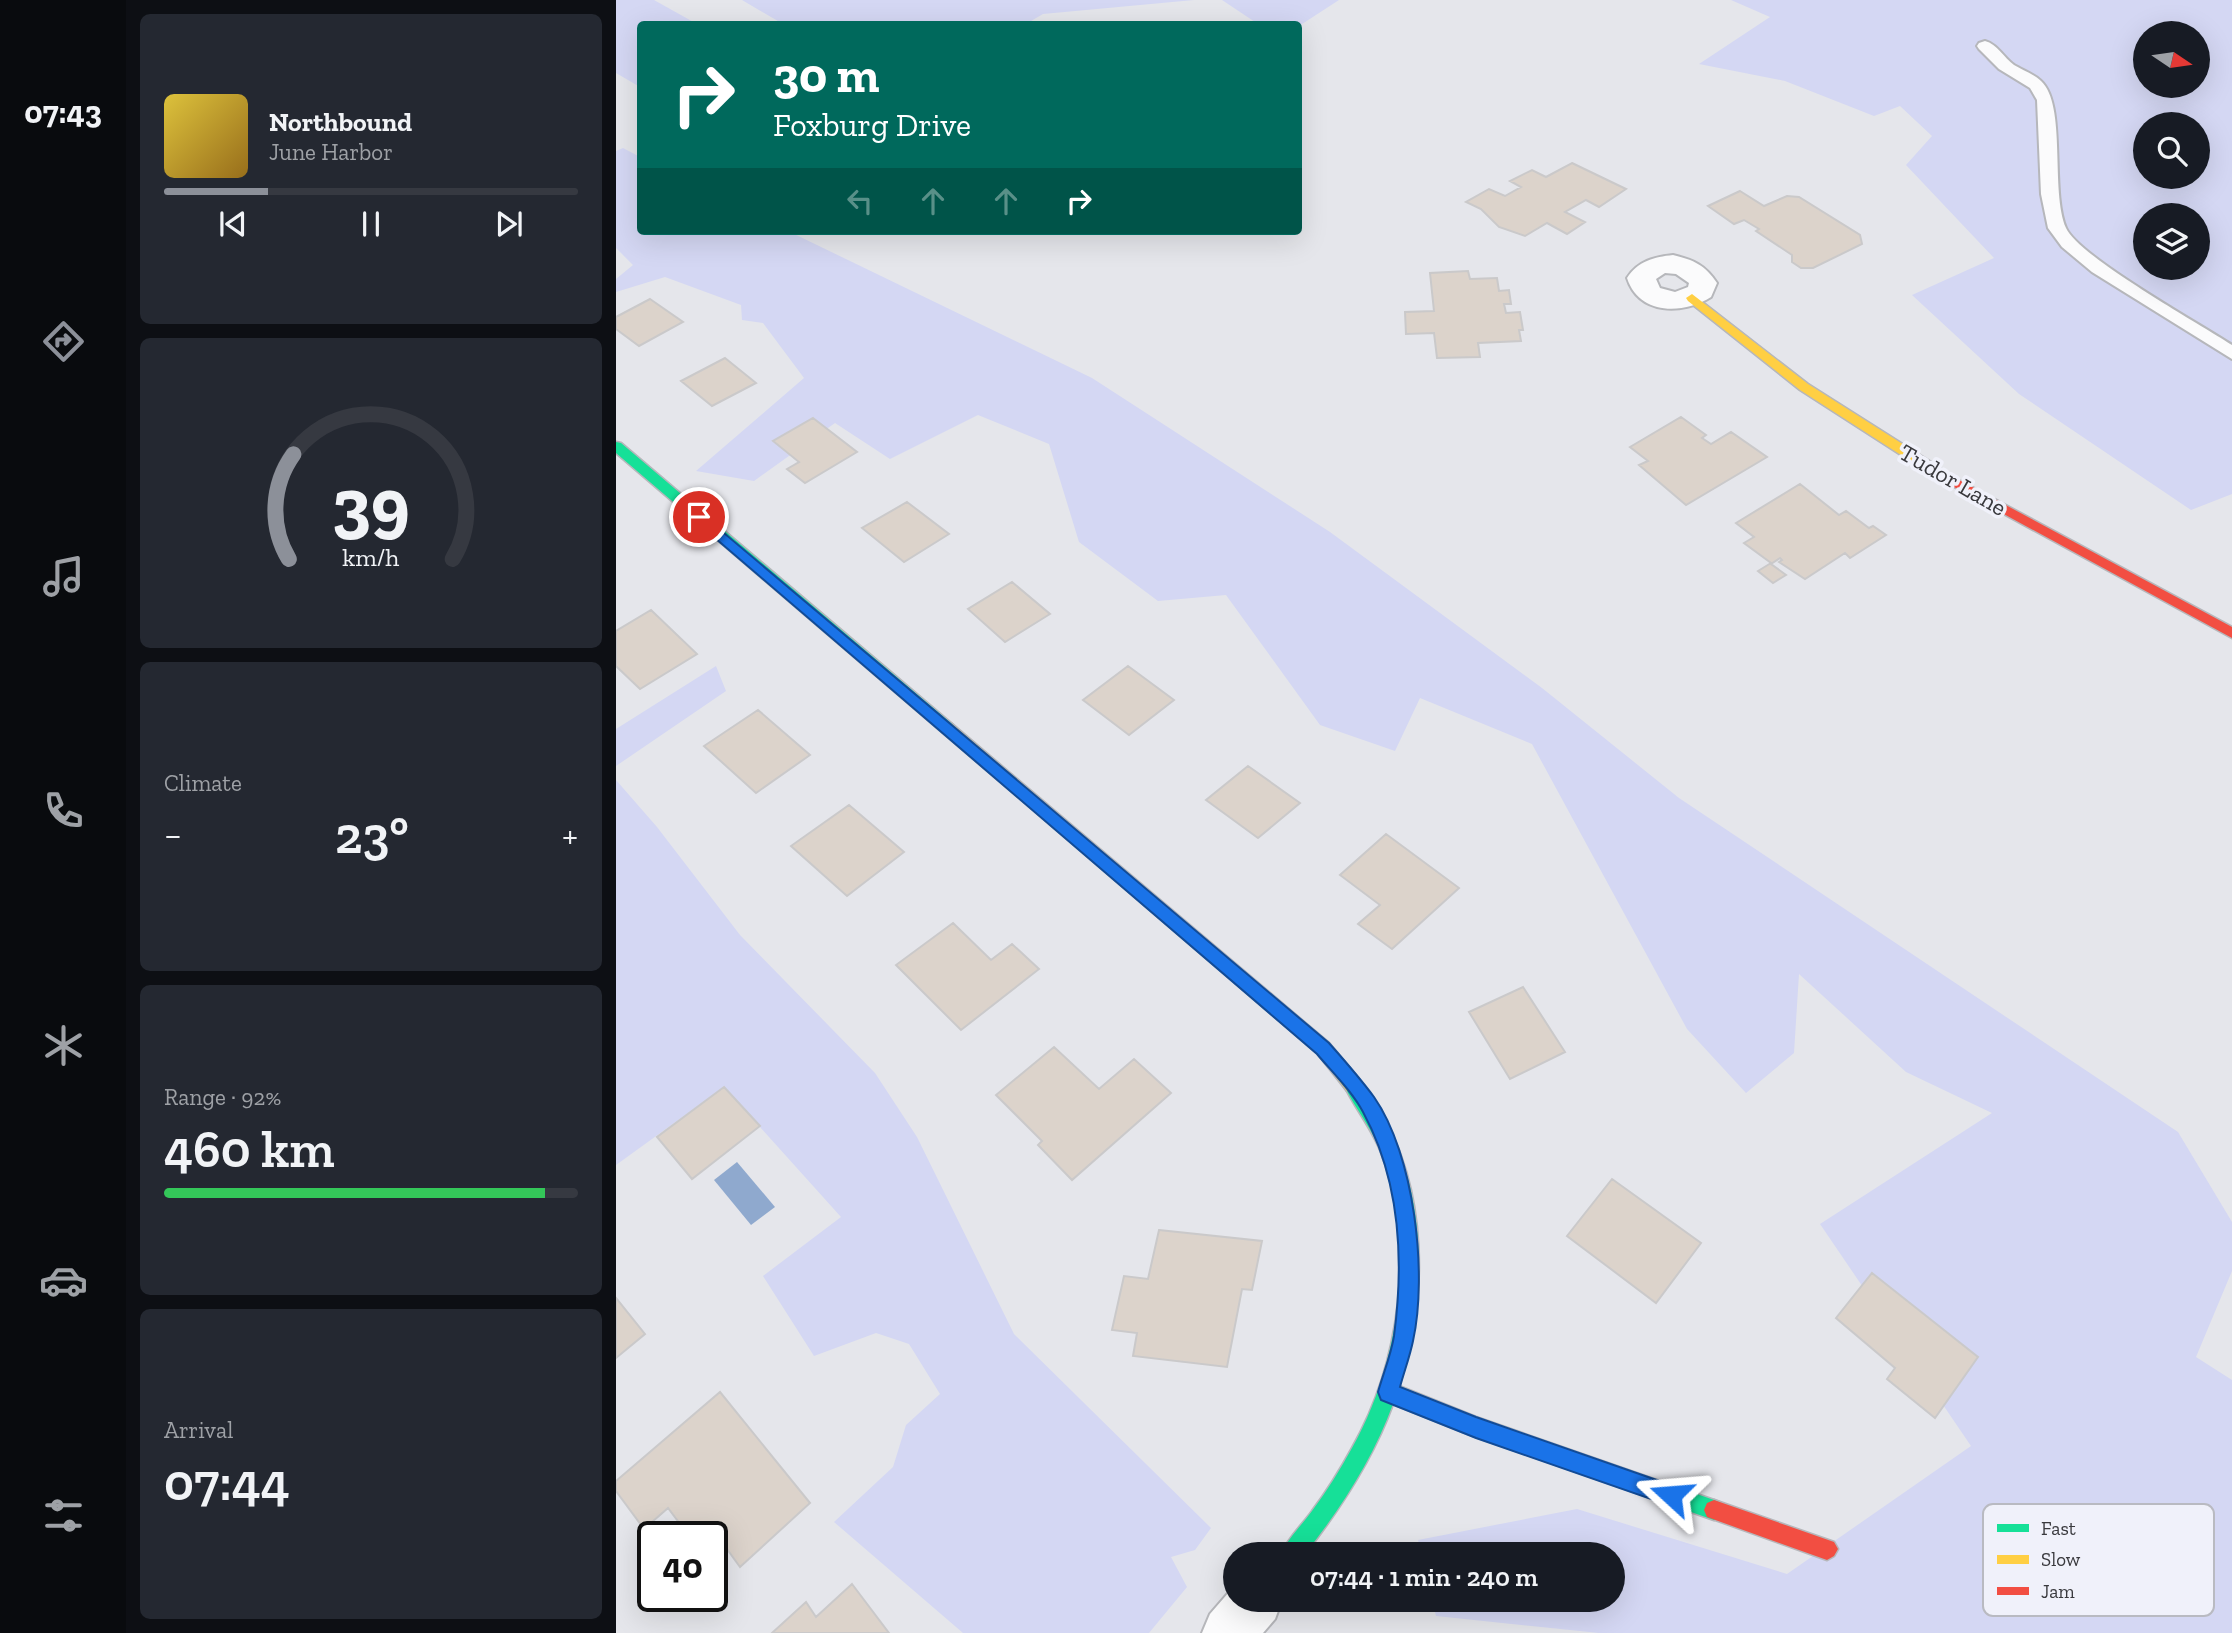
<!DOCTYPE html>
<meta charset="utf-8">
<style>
:root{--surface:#171b24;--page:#242831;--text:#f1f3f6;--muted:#9ea1a6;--line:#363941;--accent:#8c9099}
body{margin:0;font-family:"Zilla Slab",serif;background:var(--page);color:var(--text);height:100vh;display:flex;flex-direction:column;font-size:26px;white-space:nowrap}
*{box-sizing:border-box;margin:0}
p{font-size:23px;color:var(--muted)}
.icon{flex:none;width:38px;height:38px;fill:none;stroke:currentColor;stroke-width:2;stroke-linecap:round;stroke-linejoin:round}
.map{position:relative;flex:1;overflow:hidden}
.drawer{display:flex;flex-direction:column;gap:14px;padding:14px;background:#0d0f14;width:490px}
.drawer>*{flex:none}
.guide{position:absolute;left:21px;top:21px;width:665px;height:214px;border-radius:7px;box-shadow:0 7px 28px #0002;background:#00695c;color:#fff;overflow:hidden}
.needle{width:46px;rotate:103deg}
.buttons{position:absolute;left:1517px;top:21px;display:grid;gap:14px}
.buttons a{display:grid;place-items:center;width:77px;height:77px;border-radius:50%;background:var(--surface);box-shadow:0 7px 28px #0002;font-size:35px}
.speed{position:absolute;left:21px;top:1521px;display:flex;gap:14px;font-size:35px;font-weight:700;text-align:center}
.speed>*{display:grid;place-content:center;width:91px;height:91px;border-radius:50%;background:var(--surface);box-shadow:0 7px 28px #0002;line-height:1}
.speed .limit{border:4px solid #111;border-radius:10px;background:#fff;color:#111}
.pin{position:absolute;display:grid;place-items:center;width:60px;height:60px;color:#fff;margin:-30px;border:4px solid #fff;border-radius:50%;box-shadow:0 2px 7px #0007}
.me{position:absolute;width:77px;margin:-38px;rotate:289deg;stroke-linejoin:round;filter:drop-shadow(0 0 5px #0008)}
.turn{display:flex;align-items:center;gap:24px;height:147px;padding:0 21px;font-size:32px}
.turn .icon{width:91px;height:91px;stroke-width:2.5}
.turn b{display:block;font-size:49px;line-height:60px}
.lanes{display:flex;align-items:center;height:66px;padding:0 21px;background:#0003;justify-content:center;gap:35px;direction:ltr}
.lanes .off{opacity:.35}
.big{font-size:52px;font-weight:600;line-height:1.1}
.drawer .tile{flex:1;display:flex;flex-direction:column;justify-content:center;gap:10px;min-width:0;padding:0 24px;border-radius:10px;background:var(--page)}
.drawer .dial{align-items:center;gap:0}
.dial svg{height:182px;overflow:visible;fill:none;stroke:var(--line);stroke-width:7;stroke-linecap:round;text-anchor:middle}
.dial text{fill:var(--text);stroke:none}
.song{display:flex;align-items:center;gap:21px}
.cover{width:84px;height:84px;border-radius:10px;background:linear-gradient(135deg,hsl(50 70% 55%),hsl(40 70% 35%))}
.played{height:7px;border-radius:4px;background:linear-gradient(90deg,var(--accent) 25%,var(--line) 25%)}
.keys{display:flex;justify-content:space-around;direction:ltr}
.heat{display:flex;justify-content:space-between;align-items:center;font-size:38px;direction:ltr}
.charge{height:10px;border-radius:5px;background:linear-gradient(90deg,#34c759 92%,var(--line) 0)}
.trip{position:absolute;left:607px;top:1542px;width:402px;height:70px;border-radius:35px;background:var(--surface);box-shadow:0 7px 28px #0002;font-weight:600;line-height:70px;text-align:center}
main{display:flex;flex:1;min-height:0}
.tab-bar{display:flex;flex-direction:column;width:126px;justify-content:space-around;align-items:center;background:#090b0e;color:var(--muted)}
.tab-bar .icon{width:49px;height:49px}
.tab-bar .on{color:var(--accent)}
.tab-bar b{font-size:32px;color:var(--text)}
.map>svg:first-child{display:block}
.green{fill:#d4d7f3;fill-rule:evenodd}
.water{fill:#8fa9ce}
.building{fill:#dcd3cb;stroke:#cac9ca;stroke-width:2}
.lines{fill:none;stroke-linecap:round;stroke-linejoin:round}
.lane-casing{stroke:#b6b7bb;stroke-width:4}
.street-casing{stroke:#b6b7bb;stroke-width:4}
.fast-casing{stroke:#b6b7bb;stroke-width:3}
.slow-casing{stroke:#b6b7bb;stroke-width:3}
.jam-casing{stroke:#b6b7bb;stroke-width:3}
.lane{fill:#fbfbfc;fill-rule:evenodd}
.street{fill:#fbfbfc;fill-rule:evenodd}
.fast{fill:#16e098;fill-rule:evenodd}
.slow{fill:#ffcf43;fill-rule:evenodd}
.jam{fill:#f24e42;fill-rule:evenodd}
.route{fill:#1a73e8;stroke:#114b97;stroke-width:2}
.labels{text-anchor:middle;stroke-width:7;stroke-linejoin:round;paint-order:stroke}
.street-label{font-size:24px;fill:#39393d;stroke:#f0f1fa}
.key{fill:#f0f1fa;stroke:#b9bac1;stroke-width:2}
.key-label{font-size:19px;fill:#39393d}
</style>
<main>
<nav class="tab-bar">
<b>07:43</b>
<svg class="icon on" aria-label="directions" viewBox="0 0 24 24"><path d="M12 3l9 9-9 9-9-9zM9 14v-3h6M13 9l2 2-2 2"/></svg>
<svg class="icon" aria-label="music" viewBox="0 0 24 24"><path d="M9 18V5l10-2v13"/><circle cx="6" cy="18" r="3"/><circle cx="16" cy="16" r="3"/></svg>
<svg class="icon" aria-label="phone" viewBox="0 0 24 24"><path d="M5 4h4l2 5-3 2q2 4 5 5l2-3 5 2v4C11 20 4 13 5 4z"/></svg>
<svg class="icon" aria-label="climate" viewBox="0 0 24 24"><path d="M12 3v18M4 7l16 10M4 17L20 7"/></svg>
<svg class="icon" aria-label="car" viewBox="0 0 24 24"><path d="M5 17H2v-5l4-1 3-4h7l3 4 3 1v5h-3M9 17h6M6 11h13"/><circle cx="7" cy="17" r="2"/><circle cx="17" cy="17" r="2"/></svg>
<svg class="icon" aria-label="filters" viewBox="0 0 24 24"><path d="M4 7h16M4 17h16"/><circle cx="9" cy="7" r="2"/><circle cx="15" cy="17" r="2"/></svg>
</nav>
<section class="drawer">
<div class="tile">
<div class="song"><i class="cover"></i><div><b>Northbound</b><p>June Harbor</p></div></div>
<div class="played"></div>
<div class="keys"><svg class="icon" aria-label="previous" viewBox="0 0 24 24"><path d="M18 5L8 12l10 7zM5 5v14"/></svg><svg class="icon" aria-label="pause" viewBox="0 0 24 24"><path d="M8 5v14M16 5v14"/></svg><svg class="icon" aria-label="next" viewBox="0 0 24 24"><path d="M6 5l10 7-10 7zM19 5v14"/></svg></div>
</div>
<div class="tile dial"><svg viewBox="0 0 100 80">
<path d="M14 69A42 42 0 1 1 86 69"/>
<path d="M14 69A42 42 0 0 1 16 23" stroke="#8c9099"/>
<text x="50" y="56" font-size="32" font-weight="700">39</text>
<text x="50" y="72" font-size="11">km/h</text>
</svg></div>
<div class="tile"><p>Climate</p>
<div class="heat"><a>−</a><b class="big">23°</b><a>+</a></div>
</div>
<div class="tile"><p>Range · 92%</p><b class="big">460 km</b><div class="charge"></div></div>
<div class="tile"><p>Arrival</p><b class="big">07:44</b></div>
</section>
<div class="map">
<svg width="1616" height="1633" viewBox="0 0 1616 1633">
<rect width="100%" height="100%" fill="#e5e6eb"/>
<path class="green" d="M0,0H38L81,24H24V87L0,73Z
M126,0H578L427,14L410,24H167Z
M606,0H723L683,26L642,24Z
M1115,0H1616V494L1575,510L1403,394L1296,295L1378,258L1290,165L1316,136L1284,106L1258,116L1169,81L1083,64L1154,17ZM1530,33H1582V86H1530ZM1530,124H1582V177H1530ZM1530,215H1582V268H1530Z
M7,148L24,157V231H172L476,378L714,532L926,688L1063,798L1562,1132L1616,1222V1271L1580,1357L1616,1380V1633H983L820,1616L816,1600H998V1554H806L802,1540L961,1509L1171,1574L1355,1446L1204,1224L1376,1113L1290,1072L1183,974L1178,1053L1130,1093L1071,1029L916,744L804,698L779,751L704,725L610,595L542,601L463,542L433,444L362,415L274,459L219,423L138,481L80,471L188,378L147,323L126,320L125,305L49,277L0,292V279L17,265L0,248V151Z
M100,666L110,691L0,766V729Z
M0,780L41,827L124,935L259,1073L301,1137L398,1334L595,1528L579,1550L555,1557L571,1587L533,1633H347L218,1522L277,1467L290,1425L324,1394L293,1344L260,1333L198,1356L147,1276L225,1217L108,1087L0,1165Z"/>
<path class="water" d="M121,1162L159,1207L135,1225L98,1180Z"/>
<path class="building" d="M956,163L1010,189L983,207L970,200L949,212L969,222L951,234L931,223L909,236L883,227L865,209L850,202L873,189L889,196L905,187L894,181L916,170L930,177Z
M1124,191L1148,206L1171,196L1183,197L1244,235L1246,244L1197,268H1185L1176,262V255L1140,231L1143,229L1128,220L1118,224L1092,206Z
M852,271L854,279L881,278L883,291L893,290L895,304H888L890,313L904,312L907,330H903L905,341L862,343L864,357L821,358L818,333L790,334L789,312L818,311L814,273Z
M34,299L67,322L23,346L0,329V317Z
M109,358L140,383L96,406L65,381Z
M1065,417L1090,435L1086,438L1095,444L1115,432L1151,457L1070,505L1023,465L1032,461L1014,447Z
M197,418L241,452L189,483L171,469L183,462L157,441Z
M1184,484L1223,515L1230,511L1253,528L1257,526L1270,535L1234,558L1229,553L1189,579L1163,562L1166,560L1164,558L1155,564L1170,575L1157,583L1142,571L1155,563L1128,543L1138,537L1120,523Z
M291,502L333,534L288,562L246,528Z
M396,582L434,614L389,642L352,609Z
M35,610L81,654L24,689L0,666V631Z
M512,666L558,700L513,735L467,700Z
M142,710L194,755L140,793L88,746Z
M632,766L684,803L642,838L590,800Z
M233,805L288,852L231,896L175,846Z
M770,834L843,888L776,949L742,924L764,905L724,875Z
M337,923L375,960L396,944L423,969L345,1030L280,965Z
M907,987L949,1052L894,1079L853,1012Z
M438,1047L483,1089L518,1059L555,1093L456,1180L422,1145L426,1141L380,1095Z
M108,1087L144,1126L76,1179L41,1137Z
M996,1179L1085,1243L1040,1303L951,1236Z
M543,1230L646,1241L636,1290L626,1289L611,1367L517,1356L521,1333L496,1330L508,1276L532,1279Z
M1256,1273L1362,1357L1319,1418L1271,1379L1279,1368L1220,1318Z
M0,1298L29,1334L0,1358Z
M104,1392L194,1503L124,1567L103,1538L96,1545V1536H73L52,1508L28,1529L0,1491V1481Z
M236,1584L273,1633H156L190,1602L200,1617Z"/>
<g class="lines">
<g class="lane-casing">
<path id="lane" d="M1369,41C1381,44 1388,58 1398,65C1406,70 1418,74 1425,81C1451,105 1434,191 1450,228C1462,256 1584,324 1616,345V359L1476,272L1446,247L1432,228L1425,194L1421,100L1414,88L1383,69L1363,49L1361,46L1363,43Z"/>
</g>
<g class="street-casing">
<path id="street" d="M1057,255C1078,260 1089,265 1101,283L1095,297C1066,315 1023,315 1011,278C1022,261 1038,257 1057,255ZM1049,273L1060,274L1073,283L1072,287L1059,292L1044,288L1040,279Z
M620,1584V1600H666L659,1619L647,1633H586L594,1614Z"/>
</g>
<g class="fast-casing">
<path id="fast" d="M0,442L5,443L336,724L339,728L336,732H326L0,453Z
M737,1077C749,1082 757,1099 763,1110C812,1190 812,1299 783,1386L860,1417L1098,1500L1105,1503L1108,1510L1105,1517L1098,1520L860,1437L777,1404C757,1459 725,1508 689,1554H665C672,1538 686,1525 696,1511C711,1491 724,1470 736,1448C784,1363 800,1247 766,1155C757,1129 739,1109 728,1085L731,1079Z"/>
</g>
<g class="slow-casing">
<path id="slow" d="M1076,294L1192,384L1326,469V475H1316L1184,390L1072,301L1070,298Z
M331,722L336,724L713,1043L743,1079L746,1085L743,1091L737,1093L731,1091L701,1053L326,732L323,728L326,724Z"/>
</g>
<g class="jam-casing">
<path id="jam" d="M1321,468L1616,627V638L1316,475V469Z
M1098,1500L1218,1542L1222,1549L1218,1556L1211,1560L1091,1517L1088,1510L1091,1503Z"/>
</g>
<use href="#lane" class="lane"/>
<use href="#street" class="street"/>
<use href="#fast" class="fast"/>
<use href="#slow" class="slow"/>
<use href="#jam" class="jam"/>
</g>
<path class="route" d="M83,512L713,1043C728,1060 744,1078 758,1097C798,1154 812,1273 797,1341C794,1356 788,1372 784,1387L860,1417L1055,1485L1063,1488L1066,1495L1063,1502L1055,1506L860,1438L765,1400L762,1392C767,1374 775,1355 778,1336C788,1261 784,1180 747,1112C736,1091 716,1072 701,1054L78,520V513Z"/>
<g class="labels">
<g class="street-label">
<text transform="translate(1337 480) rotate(30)" y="8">Tudor Lane</text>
</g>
</g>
<rect x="1367" y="1504" width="231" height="112" rx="10" class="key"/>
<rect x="1381" y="1524" width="32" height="8" fill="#16e098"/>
<rect x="1381" y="1555" width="32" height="9" fill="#ffcf43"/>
<rect x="1381" y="1587" width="32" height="8" fill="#f24e42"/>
<g class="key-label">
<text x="1425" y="1535">Fast</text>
<text x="1425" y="1566">Slow</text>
<text x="1425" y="1598">Jam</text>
</g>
</svg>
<div class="buttons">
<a><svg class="needle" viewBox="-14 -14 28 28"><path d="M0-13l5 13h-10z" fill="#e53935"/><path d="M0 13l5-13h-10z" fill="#9ea1a6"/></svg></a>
<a><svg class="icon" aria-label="search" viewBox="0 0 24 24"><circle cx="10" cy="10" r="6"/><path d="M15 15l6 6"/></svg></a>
<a><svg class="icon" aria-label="layers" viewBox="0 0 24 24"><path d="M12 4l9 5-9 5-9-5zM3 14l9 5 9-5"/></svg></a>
</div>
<div class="speed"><div class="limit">40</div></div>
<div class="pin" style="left:83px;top:517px;background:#d93025"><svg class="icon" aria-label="arrive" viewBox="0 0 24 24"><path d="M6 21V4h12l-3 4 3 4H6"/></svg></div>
<svg class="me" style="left:1055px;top:1495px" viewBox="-20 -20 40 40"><path d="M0-17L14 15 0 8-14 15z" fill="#1a73e8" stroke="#fff" stroke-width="4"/></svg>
<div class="trip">07:44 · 1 min · 240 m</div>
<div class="guide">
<div class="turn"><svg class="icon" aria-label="right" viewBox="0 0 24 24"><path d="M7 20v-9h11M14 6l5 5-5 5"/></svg><div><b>30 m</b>Foxburg Drive</div></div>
<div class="lanes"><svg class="icon off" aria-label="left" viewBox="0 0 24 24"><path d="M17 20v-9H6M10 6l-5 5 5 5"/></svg><svg class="icon off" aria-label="ahead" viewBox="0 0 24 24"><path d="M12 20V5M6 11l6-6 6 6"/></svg><svg class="icon off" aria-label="ahead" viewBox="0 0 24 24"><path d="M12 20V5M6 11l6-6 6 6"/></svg><svg class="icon" aria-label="right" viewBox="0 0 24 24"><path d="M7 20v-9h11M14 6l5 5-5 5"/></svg></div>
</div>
</div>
</main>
